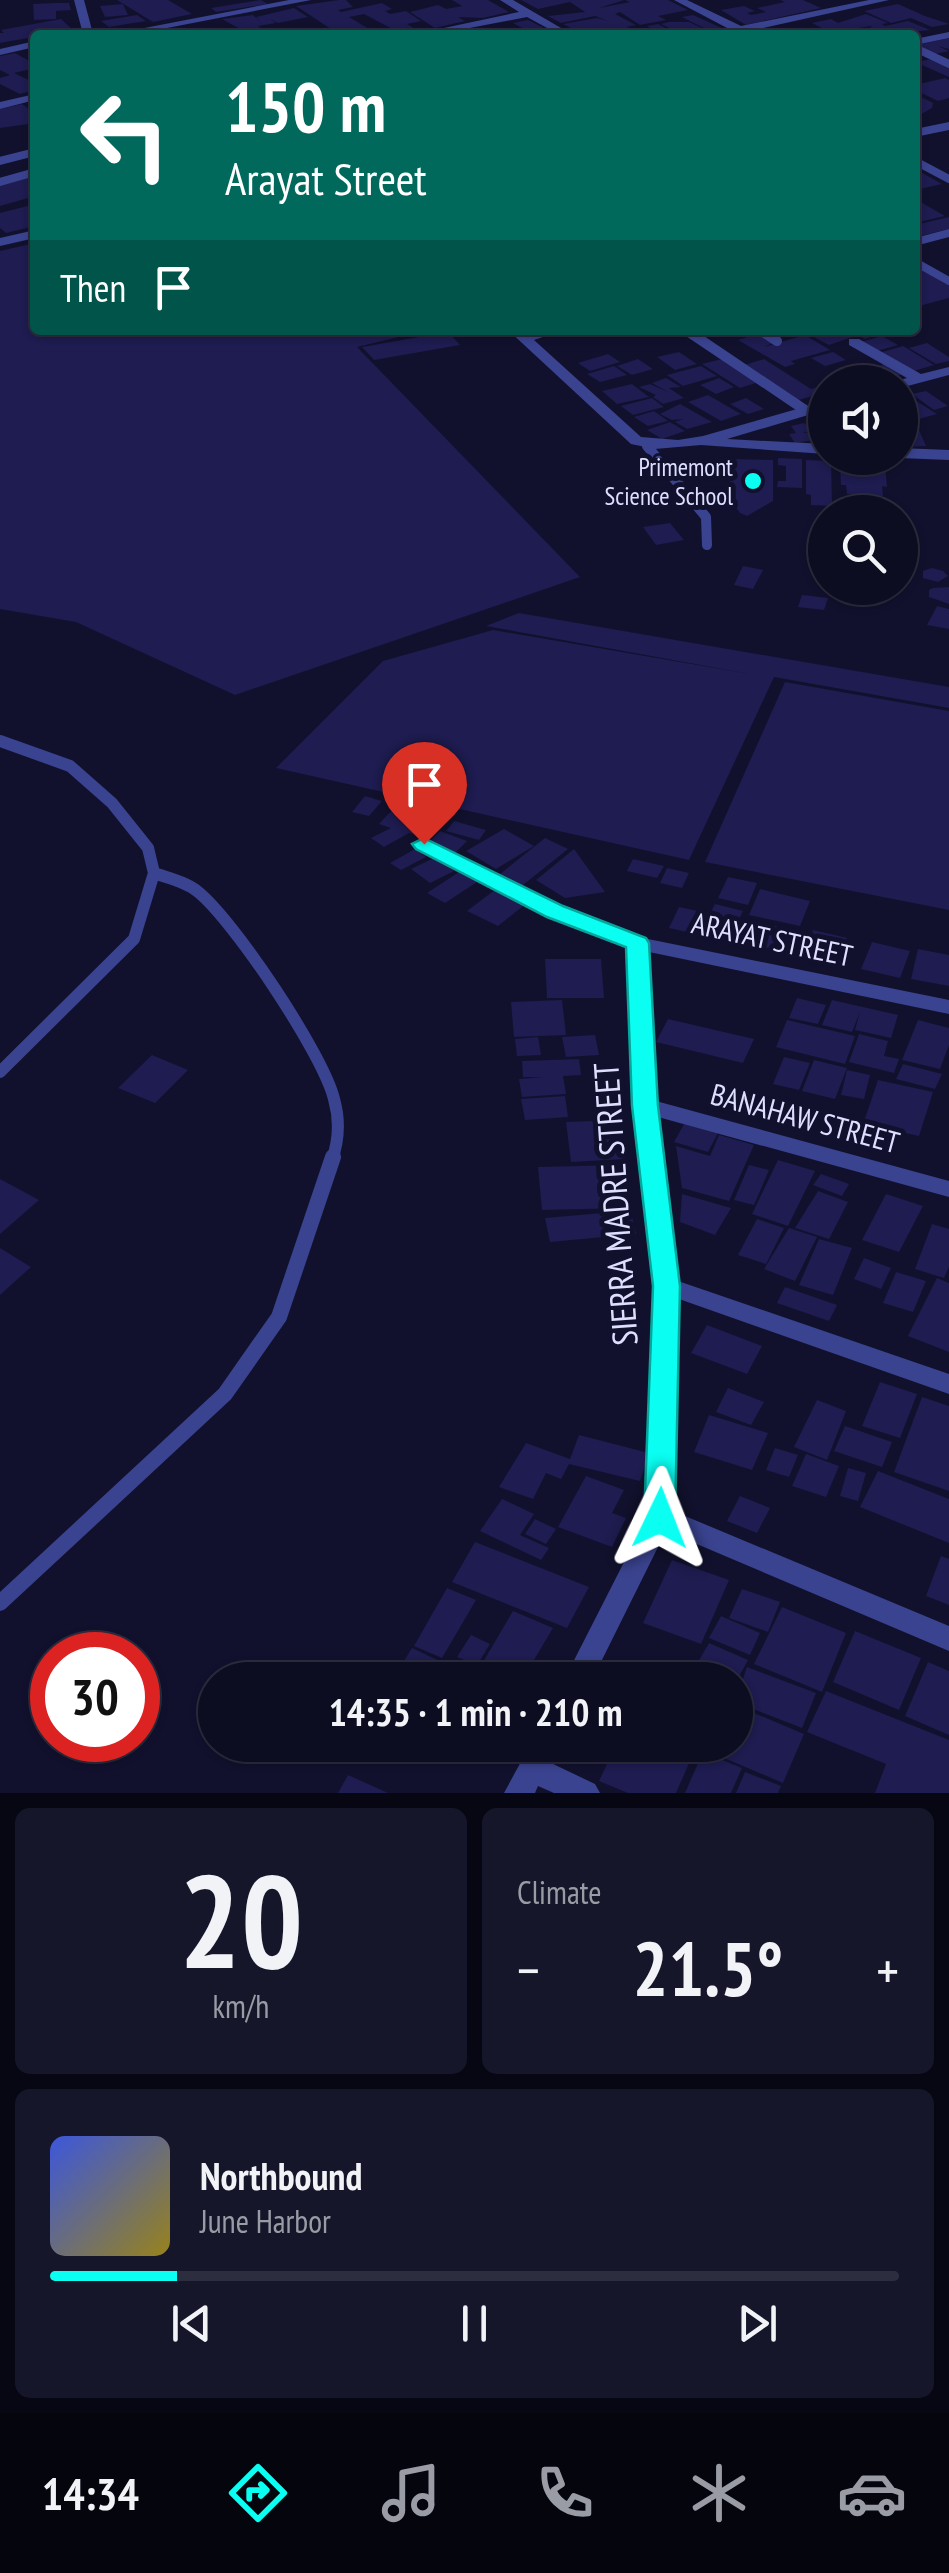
<!DOCTYPE html>
<meta charset="utf-8">
<style>
:root{--surface:#0d0d22;--page:#16162a;--text:#f1f3f6;--muted:#9a9ca5;--line:#2d2d40;--accent:#0afff2}
body{margin:0;font-family:"PT Sans Narrow",sans-serif;background:var(--page);color:var(--text);height:100vh;display:flex;flex-direction:column;font-size:38px;white-space:nowrap}
*{box-sizing:border-box;margin:0}
p{font-size:32px;color:var(--muted)}
.icon{flex:none;width:55px;height:55px;fill:none;stroke:currentColor;stroke-width:2;stroke-linecap:round;stroke-linejoin:round}
.map{position:relative;height:1793px;overflow:hidden}
.panel{display:flex;flex-direction:column;gap:15px;padding:15px;background:#070713;flex:1}
.panel>*{flex:none}
.banner{position:absolute;left:30px;top:30px;width:890px;height:305px;border-radius:10px;box-shadow:0 2px 8px #0004,0 0 0 2px var(--line);background:#00695c;color:#fff;overflow:hidden}
.controls{position:absolute;left:808px;top:365px;display:grid;gap:20px}
.controls a{display:grid;place-items:center;width:110px;height:110px;border-radius:50%;background:var(--surface);box-shadow:0 2px 8px #0004,0 0 0 2px var(--line);font-size:50px}
.speed{position:absolute;left:30px;top:1632px;display:flex;gap:20px;font-size:50px;font-weight:700;text-align:center}
.speed>*{display:grid;place-content:center;width:130px;height:130px;border-radius:50%;background:var(--surface);box-shadow:0 2px 8px #0004,0 0 0 2px var(--line);line-height:1}
.speed .limit{border:15px solid #d22;background:#fff;color:#111}
.pin{position:absolute;display:grid;place-items:center;width:85px;height:85px;color:#fff;margin:-102px -42px;border-radius:50% 50% 50% 0;rotate:-45deg;box-shadow:0 0 10px #0007}
.pin .icon{rotate:45deg}
.me{position:absolute;width:110px;margin:-55px;rotate:2deg;stroke-linejoin:round;filter:drop-shadow(0 0 8px #0008)}
.turn{display:flex;align-items:center;gap:35px;height:210px;padding:0 30px;font-size:45px}
.turn .icon{width:130px;height:130px;stroke-width:2.5}
.turn b{display:block;font-size:70px;line-height:85px}
.then{display:flex;align-items:center;height:95px;padding:0 30px;background:#0003;gap:20px;font-size:38px}
.big{font-size:75px;font-weight:700;line-height:1.1}
.panel .tile{flex:1;display:flex;flex-direction:column;justify-content:center;gap:15px;min-width:0;padding:0 35px;border-radius:15px;background:var(--page)}
.panel .dial{align-items:center;gap:0}
.dial b{font-size:130px;line-height:1}
.song{display:flex;align-items:center;gap:30px}
.cover{width:120px;height:120px;border-radius:15px;background:linear-gradient(135deg,hsl(230 70% 55%),hsl(50 70% 35%))}
.played{height:10px;border-radius:5px;background:linear-gradient(90deg,var(--accent) 15%,var(--line) 15%)}
.keys{display:flex;justify-content:space-around;direction:ltr}
.heat{display:flex;justify-content:space-between;align-items:center;font-size:55px;direction:ltr}
.panel .tiles{flex:1;display:grid;gap:15px;grid-template-columns:1fr 1fr}
.tile:last-child{grid-column:span 2}
.trip{position:absolute;left:198px;top:1662px;width:555px;height:100px;border-radius:50px;background:var(--surface);box-shadow:0 2px 8px #0004,0 0 0 2px var(--line);font-weight:700;line-height:100px;text-align:center}
.dock{display:flex;height:160px;justify-content:space-around;align-items:center;background:#05050e;color:var(--muted)}
.dock .icon{width:70px;height:70px}
.dock .selected{color:var(--accent)}
.dock b{font-size:45px;color:var(--text)}
.map>svg:first-child{display:block}
.building{fill:#1e1c50}
.lines{fill:none;stroke-linecap:round;stroke-linejoin:round}
.service-far3{stroke:#3a438f;stroke-width:8}
.service-far2{stroke:#3a438f;stroke-width:10}
.service-far1{stroke:#3a438f;stroke-width:12}
.service{stroke:#3a438f;stroke-width:16}
.minor{fill:#3a438f;fill-rule:evenodd}
.tertiary{fill:#3a438f;fill-rule:evenodd}
.route{fill:#0afff2;stroke:#06a69d;stroke-width:2.5}
.poi-dot{fill:#0afff2;stroke:#11112e;stroke-width:4}
.labels{text-anchor:middle;stroke-width:10;stroke-linejoin:round;paint-order:stroke}
.far-poi-label{font-size:25px;fill:#dedfff;stroke:#11112e;text-anchor:end}
.street-label{font-size:30px;fill:#dedfff;stroke:#11112e}
.near-street-label{font-size:35px;fill:#dedfff;stroke:#11112e}
</style>
<div class="map">
<svg width="949" height="1793" viewBox="0 0 949 1793">
<rect width="100%" height="100%" fill="#11112e"/>
<path class="building" d="M117,0H168L192,14L153,22Z
M261,0L268,4L216,12L211,8Z
M339,0H346L353,7L338,10L341,12L382,3L392,9L385,11L390,14L406,11L421,21L407,24L415,29L398,32L364,14L349,17L379,35H340L296,6Z
M452,0H488L509,12L483,18L458,17L465,21L435,28L410,12L438,5L446,9L462,6Z
M521,0H624L599,8L630,2L625,0H668L688,10L658,16L666,20L640,25L620,12L615,14L636,25L627,27L639,33L653,30L647,26L658,24L679,35H607L611,31L601,33L605,35H585L563,24L597,18L608,21L595,16L561,23L548,16L585,12L570,2L538,9Z
M780,0H803L821,8L746,25L721,10L744,6L755,11L747,13L751,15L766,12L757,8L785,2Z
M55,3H69L71,10L56,11V19L34,20L33,4Z
M123,4L128,15L105,17L100,6Z
M898,4L925,16L949,24L932,27L911,18L891,23L864,11Z
M294,8L308,17L278,23L270,19L276,23L258,26L267,32L286,29L295,35L249,34L222,19L253,15L261,22L256,17Z
M866,14L888,23L882,24L885,26L908,21L930,30L885,35L870,28L872,26L830,32L812,23L831,19L838,23Z
M137,15L146,21L109,27L101,21Z
M693,15L726,30L714,33L682,17Z
M61,19L73,30L0,43V33H4L1,30Z
M528,20L544,28L556,35H515L528,31L513,23Z
M669,22H689L706,30L684,35L661,24Z
M949,38V49L938,46L949,51L935,54L916,45Z
M15,53L35,64V68L14,73L35,83V90L20,94L0,84V78L10,75L0,70V56Z
M932,59L949,67V77L915,62Z
M945,78L949,80V98L938,101L915,90V85Z
M915,94L933,103L932,108L918,116Z
M22,104L35,113V123L0,128V109Z
M915,163L923,168L915,169L942,184L915,190Z
M35,176V196L0,206V185Z
M915,199L945,216L915,223Z
M35,204V226L6,233L0,228V213Z
M949,217V229L920,236L915,233V225Z
M35,243V330H427L357,347L580,577L235,695L76,622L0,609V251Z
M915,265L949,285V298L915,307Z
M821,330L831,332L888,331L865,339L858,335L829,345L808,334Z
M448,332L460,345L374,360L362,347Z
M760,333L775,342L764,347L805,335L830,350L791,361L795,364L785,367L738,340Z
M882,336L898,345L877,351L861,342Z
M927,343L949,357V361L936,364L909,348Z
M903,346L934,365L910,372L879,353Z
M679,352L697,364L675,370L657,357Z
M833,352L846,360L825,366L811,358Z
M608,354L620,362L590,371L578,363Z
M638,359L653,369L632,375L617,366Z
M722,359L759,382L740,388L702,364Z
M764,359L811,389L825,385V397L820,394L795,401L741,366Z
M886,364L903,374L881,380L864,370Z
M614,366L627,375L600,382L587,374Z
M701,366L717,376L683,386L667,375Z
M666,378L681,387L669,388L684,398L663,404L653,397L656,395L639,387L650,384L668,392L652,383Z
M719,378L734,387L716,394L700,385Z
M632,384L649,397L617,404L602,391Z
M926,391L948,406L934,410L912,394Z
M905,394L937,414L900,424V395Z
M708,395L741,414L721,421L688,402Z
M652,398L664,407L633,415L621,406Z
M746,398L764,409L748,414L730,404Z
M680,404L712,422L687,429L675,422L683,419L672,420L660,414Z
M654,411L668,421L648,426L634,417Z
M820,417L825,418V430L821,432L825,438L795,443L789,434L796,433L791,426L804,423L815,430L802,433L821,432L805,421Z
M670,422L685,431L662,439L647,430Z
M900,430H919L926,446L904,447Z
M778,458L802,459V488L777,487L778,481H786V466L778,465Z
M730,459L773,460V501L747,516L740,513L730,499Z
M806,460L831,461L832,506L811,505V495L806,494Z
M840,463L885,465L887,487L882,486L883,496L847,494L846,485H841Z
M670,523L684,540L656,545L643,527Z
M743,566L763,570L753,589L734,585Z
M932,568L943,571L948,576L938,582L923,578V571Z
M949,587V604L929,597V590L933,588Z
M802,595L828,598L824,610L798,607Z
M937,606L949,609V629L927,625Z
M519,613L949,687V708L774,677L689,860L276,768L383,661L493,630L750,674L486,626Z
M785,682L949,711V910L705,862Z
M365,796L382,801L369,816L352,812Z
M394,808L437,820L423,837L409,833L384,847L371,838L391,828L379,824Z
M454,821L486,830L479,840L446,831Z
M504,829L534,846L496,869L466,851Z
M440,831L467,841L455,853L428,843Z
M545,838L568,849L518,889L495,878Z
M415,849L426,857L401,870L390,863Z
M574,849L605,892L565,898L536,880Z
M436,857L454,871L430,883L411,869Z
M633,859L664,866L657,878L627,871Z
M667,868L689,873L682,888L660,883Z
M459,872L477,882L445,903L427,893Z
M728,877L757,883L748,905L718,898Z
M496,889L527,903L498,926L467,911Z
M760,889L810,901L800,926L749,915Z
M715,904L743,911L727,943L698,936Z
M679,907L707,913L696,934L669,928Z
M744,919L795,930L786,952L734,940Z
M813,930L847,938L837,963L803,955Z
M872,942L910,951L900,978L861,969Z
M918,949L949,955V986L911,979Z
M545,959H601L604,998H547Z
M797,998L826,1005L818,1024L789,1018Z
M562,1000L566,1035L514,1037L511,1002Z
M832,1000L898,1015L891,1038L855,1030L860,1012L852,1032L822,1025Z
M668,1019L754,1039L743,1063L656,1042Z
M787,1020L855,1036L845,1064L776,1047Z
M918,1020L949,1028V1045L940,1069L902,1060Z
M859,1034L888,1041L884,1056L899,1059L894,1073L849,1062Z
M595,1035L599,1055L566,1057L562,1037Z
M538,1037L541,1055L517,1056L515,1039Z
M152,1055L188,1070L155,1103L118,1088Z
M784,1057L810,1063L799,1090L773,1084Z
M579,1059L581,1075L563,1076L566,1094L522,1097L519,1079L543,1077H523L522,1061Z
M814,1060L847,1068L835,1099L802,1091Z
M903,1064L942,1074L935,1089L896,1079Z
M847,1070L870,1075L864,1099L841,1095Z
M878,1080L933,1092L919,1136L883,1128L877,1143L858,1139Z
M565,1096L568,1117L525,1120L521,1099Z
M618,1120L625,1159L571,1162L566,1122Z
M684,1124L718,1133L708,1152L674,1142Z
M719,1135L754,1145L729,1201L682,1188L676,1146L710,1156Z
M778,1160L815,1171L788,1226L752,1214Z
M620,1165L625,1208L542,1210L538,1167Z
M749,1165L769,1170L754,1205L734,1200Z
M821,1174L849,1184L842,1196L813,1185Z
M0,1179L39,1200L0,1234Z
M818,1191L848,1202L829,1239L795,1228Z
M682,1194L731,1208L715,1235L680,1222Z
M886,1194L923,1206L899,1252L862,1240Z
M614,1212L615,1218L632,1216L636,1234L550,1242L545,1218Z
M757,1219L784,1228L766,1264L738,1255Z
M932,1224L949,1229V1267L944,1278L915,1269Z
M789,1228L817,1237L795,1281L764,1269Z
M819,1239L852,1248L833,1295L799,1285Z
M0,1248L31,1267L0,1295Z
M864,1258L891,1268L881,1289L854,1279Z
M896,1272L926,1281L913,1312L883,1303Z
M937,1278L949,1283V1352L908,1336Z
M785,1287L837,1305L829,1321L777,1303Z
M707,1325L762,1346L747,1374L691,1353Z
M880,1382L917,1394L900,1438L862,1426Z
M728,1388L764,1402L751,1425L716,1412Z
M922,1397L949,1406V1491L894,1472Z
M817,1400L846,1411L827,1460L794,1447Z
M709,1415L768,1433L752,1470L694,1452Z
M845,1426L892,1442L882,1467L834,1451Z
M579,1435L649,1453L640,1481L569,1464L561,1479L546,1473L533,1499L499,1487L526,1443L570,1459Z
M775,1448L798,1455L789,1477L766,1470Z
M806,1454L839,1466L826,1497L792,1486Z
M848,1468L866,1473L858,1501L840,1496Z
M878,1471L949,1499V1543L860,1507Z
M586,1476L624,1490L612,1513L626,1518L612,1547L558,1527Z
M740,1496L770,1508L757,1533L727,1521Z
M502,1499L534,1514L520,1535L549,1548L541,1560L480,1531Z
M535,1519L556,1529L546,1544L525,1534Z
M475,1542L589,1587L567,1628L452,1582Z
M941,1556L949,1559V1605L926,1596Z
M672,1560L729,1580L701,1644L643,1623Z
M447,1588L476,1600L442,1658L414,1646Z
M742,1589L780,1602L768,1632L729,1618Z
M782,1607L846,1633L822,1692L754,1664Z
M513,1611L553,1628L522,1680H504L479,1669Z
M721,1616L760,1633L750,1655L709,1638Z
M855,1631L921,1658L899,1710L833,1682Z
M471,1635L490,1644L477,1665L457,1657Z
M709,1643L748,1660L737,1680H705L691,1674Z
M412,1648L450,1666L441,1680H392Z
M928,1662L949,1671V1735L905,1716Z
M747,1667L816,1693L802,1728L735,1702Z
M826,1691L949,1740V1793H875L886,1764L807,1732Z
M735,1705L804,1734L783,1783L703,1749L705,1745H735Z
M453,1745H505L494,1764Z
M616,1745H697L676,1793H628L599,1781Z
M703,1752L742,1768L731,1793H685Z
M745,1772L781,1786L778,1793H736Z
M348,1775L388,1793H338Z"/>
<g class="lines">
<path class="service-far3" d="M915,48L949,64
M0,161L35,152
M915,161L949,179
M0,182L35,172
M915,262L949,281"/>
<path class="service-far2" d="M686,330L805,410
M760,330L777,341
M647,446L706,517L707,545"/>
<path class="service-far1" d="M0,741L70,766L112,803L148,848L154,873L134,939L0,1072
M154,873C168,878 186,882 197,891C233,919 323,1054 334,1099C340,1120 339,1140 332,1160"/>
<path class="service" d="M0,1603L225,1394L279,1317L333,1157"/>
<path class="minor" d="M74,0H84L92,30L98,35L83,34Z
M289,0H311L131,35H108Z
M500,0H513L573,35H560L527,17L433,35H411L519,12Z
M674,0H687L741,26L869,0H889L731,35H710L729,29Z
M35,41V47L0,55V49Z
M35,94V100L0,109V102Z
M949,122V130L915,137V129Z
M949,229V237L915,246V238Z
M508,330H523L527,333L563,330L534,340L641,437L678,440L703,436L825,401V410L727,439L825,444V454L701,445L655,449L631,444Z
M849,339H859L921,374L949,367V375L900,388V382H894L907,378L849,345Z
M900,448L949,450V460L900,458Z
M424,838L562,908L643,938L949,1000V1014L649,952L656,1101L949,1181V1197L658,1117L678,1281L949,1374V1394L679,1299L673,1511L949,1626V1651L666,1531L592,1680H564L647,1517L655,1286L634,1106L628,946L548,916L417,848L414,844Z
M530,1745H560L551,1763L595,1784L600,1793H554L538,1786L535,1793H504Z"/>
<path class="tertiary" d="M949,32V38L915,45V39Z
M35,230V238L0,246V238Z"/>
</g>
<path class="route" d="M424,838L563,906L646,938L649,943L658,1106L680,1286L675,1518L670,1526L660,1530L649,1526L644,1518L653,1286L632,1106L626,947L547,917L416,849L412,844Z"/>
<circle class="poi-dot" cx="753" cy="481" r="10"/>
<g class="labels">
<g class="far-poi-label">
<text x="733" y="476">Primemont<tspan x="733" dy="29">Science School</tspan></text>
</g>
<g class="street-label">
<text transform="translate(772 940) rotate(12)" y="10">ARAYAT STREET</text>
<text transform="translate(805 1119) rotate(15)" y="10">BANAHAW STREET</text>
</g>
<g class="near-street-label">
<text transform="translate(616 1204) rotate(-94)" y="12">SIERRA MADRE STREET</text>
</g>
</g>
</svg>
<div class="controls">
<a><svg class="icon" aria-label="sound" viewBox="0 0 24 24"><path d="M4 9h4l5-4v14l-5-4H4zM17 9q2 3 0 6"/></svg></a>
<a><svg class="icon" aria-label="search" viewBox="0 0 24 24"><circle cx="10" cy="10" r="6"/><path d="M15 15l6 6"/></svg></a>
</div>
<div class="speed"><div class="limit">30</div></div>
<div class="pin" style="left:424px;top:844px;background:#d93025"><svg class="icon" aria-label="arrive" viewBox="0 0 24 24"><path d="M6 21V4h12l-3 4 3 4H6"/></svg></div>
<svg class="me" style="left:660px;top:1518px" viewBox="-20 -20 40 40"><path d="M0-17L14 15 0 8-14 15z" fill="#0afff2" stroke="#fff" stroke-width="4"/></svg>
<div class="trip">14:35 · 1 min · 210 m</div>
<div class="banner">
<div class="turn"><svg class="icon" aria-label="left" viewBox="0 0 24 24"><path d="M17 20v-9H6M10 6l-5 5 5 5"/></svg><div><b>150 m</b>Arayat Street</div></div>
<div class="then">Then<svg class="icon" aria-label="arrive" viewBox="0 0 24 24"><path d="M6 21V4h12l-3 4 3 4H6"/></svg></div>
</div>
</div>
<section class="panel">
<div class="tiles">
<div class="tile dial"><b>20</b><p>km/h</p></div>
<div class="tile"><p>Climate</p>
<div class="heat"><a>−</a><b class="big">21.5°</b><a>+</a></div>
</div>
<div class="tile">
<div class="song"><i class="cover"></i><div><b>Northbound</b><p>June Harbor</p></div></div>
<div class="played"></div>
<div class="keys"><svg class="icon" aria-label="previous" viewBox="0 0 24 24"><path d="M18 5L8 12l10 7zM5 5v14"/></svg><svg class="icon" aria-label="pause" viewBox="0 0 24 24"><path d="M8 5v14M16 5v14"/></svg><svg class="icon" aria-label="next" viewBox="0 0 24 24"><path d="M6 5l10 7-10 7zM19 5v14"/></svg></div>
</div>
</div>
</section>
<nav class="dock">
<b>14:34</b>
<svg class="icon selected" aria-label="directions" viewBox="0 0 24 24"><path d="M12 3l9 9-9 9-9-9zM9 14v-3h6M13 9l2 2-2 2"/></svg>
<svg class="icon" aria-label="music" viewBox="0 0 24 24"><path d="M9 18V5l10-2v13"/><circle cx="6" cy="18" r="3"/><circle cx="16" cy="16" r="3"/></svg>
<svg class="icon" aria-label="phone" viewBox="0 0 24 24"><path d="M5 4h4l2 5-3 2q2 4 5 5l2-3 5 2v4C11 20 4 13 5 4z"/></svg>
<svg class="icon" aria-label="climate" viewBox="0 0 24 24"><path d="M12 3v18M4 7l16 10M4 17L20 7"/></svg>
<svg class="icon" aria-label="car" viewBox="0 0 24 24"><path d="M5 17H2v-5l4-1 3-4h7l3 4 3 1v5h-3M9 17h6M6 11h13"/><circle cx="7" cy="17" r="2"/><circle cx="17" cy="17" r="2"/></svg>
</nav>
